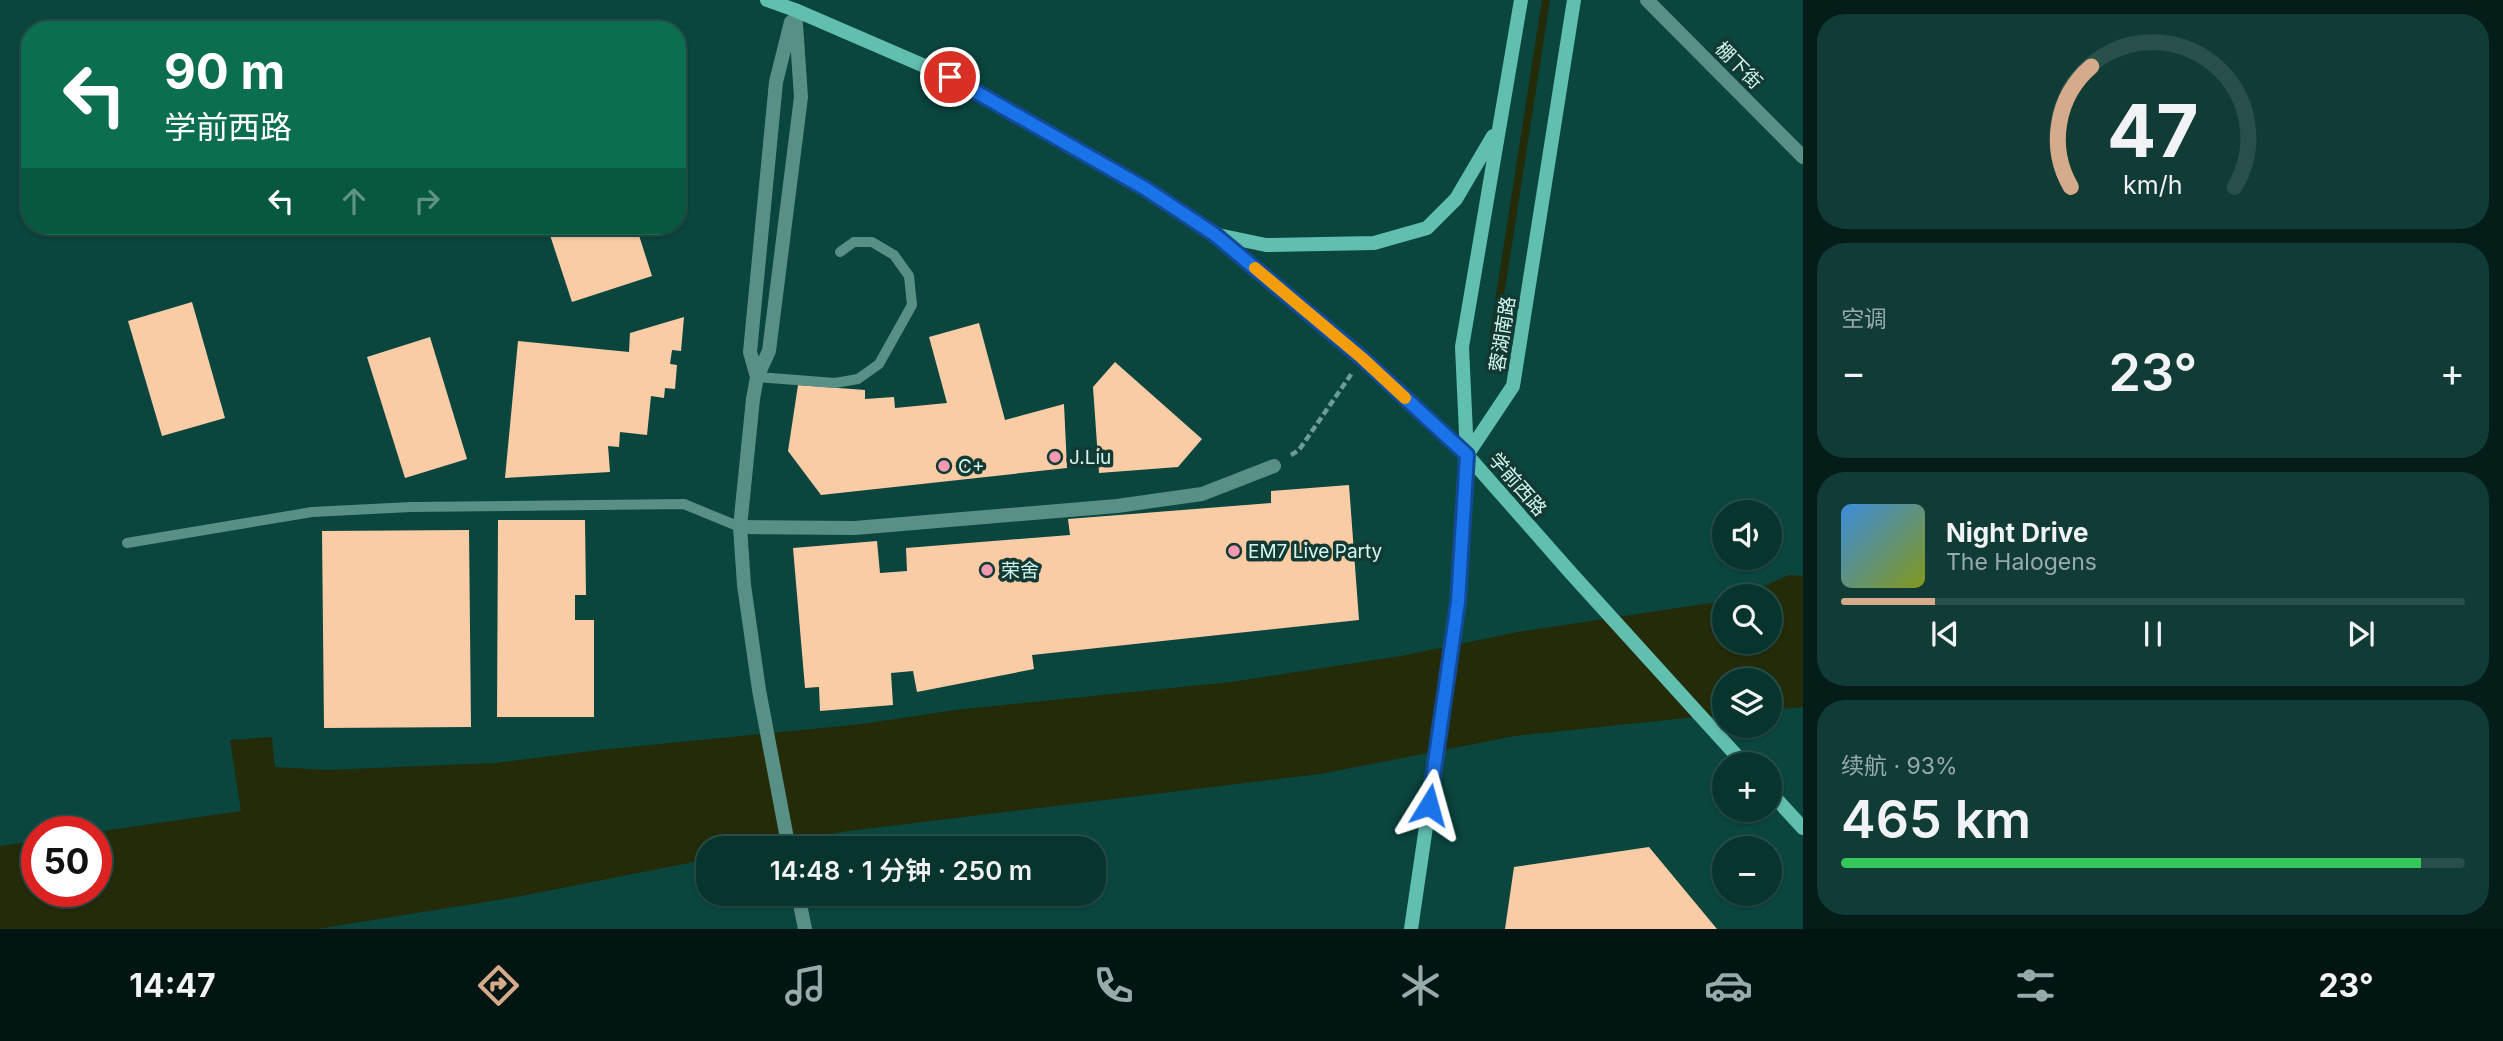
<!DOCTYPE html>
<html lang="zh">
<meta charset="utf-8">
<style>
:root{--surface:#08342e;--page:#113c36;--text:#f1f3f6;--muted:#98aaaa;--line:#294f4a;--accent:#d6ab8b}
body{margin:0;font-family:Inter,"Noto Sans SC",sans-serif;background:var(--page);color:var(--text);height:100vh;display:flex;flex-direction:column;font-size:26px;white-space:nowrap}
*{box-sizing:border-box;margin:0}
p{font-size:23px;color:var(--muted)}
.icon{flex:none;width:38px;height:38px;fill:none;stroke:currentColor;stroke-width:2;stroke-linecap:round;stroke-linejoin:round}
.map{position:relative;flex:1;overflow:hidden}
.drawer{display:flex;flex-direction:column;gap:14px;padding:14px;background:#041d19;width:700px}
.drawer>*{flex:none}
.top-card{position:absolute;left:21px;top:21px;width:665px;height:214px;border-radius:28px;box-shadow:0 2px 5px #0004,0 0 0 2px var(--line);background:#0b6e4f;color:#fff;overflow:hidden}
.buttons{position:absolute;left:1712px;top:500px;display:grid;gap:14px}
.buttons a{display:grid;place-items:center;width:70px;height:70px;border-radius:50%;background:var(--surface);box-shadow:0 2px 5px #0004,0 0 0 2px var(--line);font-size:35px}
.speed{position:absolute;left:21px;top:816px;display:flex;gap:14px;font-size:35px;font-weight:700;text-align:center}
.speed>*{display:grid;place-content:center;width:91px;height:91px;border-radius:50%;background:var(--surface);box-shadow:0 2px 5px #0004,0 0 0 2px var(--line);line-height:1}
.speed .limit{border:10px solid #d22;background:#fff;color:#111}
.pin{position:absolute;display:grid;place-items:center;width:60px;height:60px;color:#fff;margin:-30px;border:4px solid #fff;border-radius:50%;box-shadow:0 2px 7px #0007}
.me{position:absolute;width:77px;margin:-38px;rotate:8deg;stroke-linejoin:round;filter:drop-shadow(0 0 5px #0008)}
.turn{display:flex;align-items:center;gap:24px;height:147px;padding:0 28px;font-size:32px}
.turn .icon{width:91px;height:91px;stroke-width:2.5}
.turn b{display:block;font-size:49px;line-height:60px}
.lanes{display:flex;align-items:center;height:66px;padding:0 28px;background:#0003;justify-content:center;gap:35px;direction:ltr}
.lanes .off{opacity:.35}
.big{font-size:52px;font-weight:600;line-height:1.1}
.drawer .widget{flex:1;display:flex;flex-direction:column;justify-content:center;gap:10px;min-width:0;padding:0 24px;border-radius:28px;background:var(--page)}
.drawer .dial{align-items:center;gap:0}
.dial svg{height:182px;overflow:visible;fill:none;stroke:var(--line);stroke-width:7;stroke-linecap:round;text-anchor:middle}
.dial text{fill:var(--text);stroke:none}
.song{display:flex;align-items:center;gap:21px}
.cover{width:84px;height:84px;border-radius:10px;background:linear-gradient(135deg,hsl(210 70% 55%),hsl(70 70% 35%))}
.played{height:7px;border-radius:4px;background:linear-gradient(90deg,var(--accent) 15%,var(--line) 15%)}
.keys{display:flex;justify-content:space-around;direction:ltr}
.heat{display:flex;justify-content:space-between;align-items:center;font-size:38px;direction:ltr}
.charge{height:10px;border-radius:5px;background:linear-gradient(90deg,#34c759 93%,var(--line) 0)}
.trip{position:absolute;left:696px;top:836px;width:410px;height:70px;border-radius:28px;background:var(--surface);box-shadow:0 2px 5px #0004,0 0 0 2px var(--line);font-weight:600;line-height:70px;text-align:center}
.dock{display:flex;height:112px;justify-content:space-around;align-items:center;background:#031512;color:var(--muted)}
.dock .icon{width:49px;height:49px}
.dock .active{color:var(--accent)}
.dock b{font-size:32px;color:var(--text)}
main{display:flex;flex:1;min-height:0}
.map>svg:first-child{display:block}
.water{fill:#232b09}
.lines{fill:none;stroke-linecap:round;stroke-linejoin:round}
.stream{stroke:#232b09;stroke-width:8}
.building{fill:#facca5}
.path{stroke:#6d9c95;stroke-width:4.5;stroke-dasharray:7 3.5;stroke-linecap:butt}
.service{stroke:#589086;stroke-width:10}
.pedestrian{stroke:#589086;stroke-width:14}
.minor{stroke:#589086;stroke-width:14}
.secondary{stroke:#61bfb0;stroke-width:14}
.route-casing{stroke:#114b97;stroke-width:18}
.route{stroke:#1a73e8;stroke-width:12}
.slow{stroke:#f59e0b;stroke-width:12}
.poi-dot{fill:#f19ab2;stroke:#133933;stroke-width:2.5}
.labels{text-anchor:middle;stroke-width:7;stroke-linejoin:round;paint-order:stroke}
.street-label{font-size:19px;fill:#d5f7f0;stroke:#133933}
.poi-label{font-size:19px;fill:#d5f7f0;stroke:#133933;text-anchor:start}
</style>
<main>
<div class="map">
<svg width="1803" height="929" viewBox="0 0 1803 929">
<rect width="100%" height="100%" fill="#0a453e"/>
<path class="water" d="M1789,575L1803,576V707L1769,710V681H1724V714L1515,736L1320,774L840,832L762,849H709V859L516,897L317,929H0V846L37,841V891H96V832L241,811L230,740L272,737L275,767L327,770L495,763L599,750L862,724L955,710L1231,682L1401,656L1518,632L1724,601V642H1769V597H1739Z"/>
<g class="lines">
<path class="stream" d="M1494,334L1546,0"/>
</g>
<path class="building" d="M547,226H636L652,276L572,302Z
M192,302L225,418L162,436L128,321Z
M684,317L681,351L672,350L670,364L677,365L675,389L665,388L664,398L651,396L647,435L620,432L619,447L608,446L610,472L505,478L518,341L629,352L630,333Z
M979,323L1005,420L1064,404L1067,468L821,495L788,451L798,385L865,390V399L894,397L895,408L947,403L929,337Z
M430,337L467,459L405,478L367,357Z
M1115,362L1202,439L1178,467L1099,473L1093,387Z
M1349,485L1359,620L1032,655L1034,669L917,692L913,671L891,673L893,705L820,711L819,687L805,688L793,548L877,541L880,573L907,571L906,548L1070,535L1068,519L1271,503V491Z
M498,520H585L586,595H575V620H594V717H497Z
M469,530L471,727L324,728L322,531Z
M1649,847L1717,929H1505L1514,867Z"/>
<g class="lines">
<path class="path" d="M1291,455L1299,450L1352,373"/>
<path class="service" d="M757,377L835,383L858,379L879,364L912,305L909,276L894,255L872,242H854L840,252
M127,543L312,512L411,507L684,504L740,527"/>
<path class="pedestrian" d="M740,527L855,528L1117,506L1202,494L1274,466"/>
<path class="minor" d="M1647,0L1803,157
M757,377L750,352L776,82L791,22
M789,849L759,690L744,585L740,527L753,399L757,377L769,351L801,97L795,10
M798,894L805,929"/>
<path class="secondary" d="M767,0L795,10L950,77L1146,189L1214,234L1362,358L1467,455L1570,572L1745,765
M1218,235L1266,245L1374,243L1427,228L1456,199L1493,136
M1467,455L1513,386L1574,0
M1769,791L1803,828
M1411,929L1459,602L1467,455L1462,347L1521,0"/>
</g>
<g class="lines">
<g class="route-casing">
<path id="route" d="M950,77L1146,189L1214,234L1362,358L1467,455L1458,602L1429,805"/>
</g>
<use href="#route" class="route"/>
<path class="slow" d="M1255,268L1362,358L1405,398"/>
</g>
<g class="poi-dot">
<circle cx="1055" cy="457" r="7"/>
<circle cx="944" cy="466" r="7"/>
<circle cx="1234" cy="551" r="7"/>
<circle cx="987" cy="570" r="7"/>
</g>
<g class="labels">
<g class="street-label">
<text transform="translate(1739 65) rotate(45)" y="7">棚下街</text>
<text transform="translate(1502 334) rotate(-81)" y="7">蓉湖南路</text>
<text transform="translate(1518 484) rotate(49)" y="7">学前西路</text>
</g>
<g class="poi-label">
<text x="1069" y="464">J.Liu</text>
<text x="958" y="473">C+</text>
<text x="1248" y="558">EM7 Live Party</text>
<text x="1001" y="577">荣舍</text>
</g>
</g>
</svg>
<div class="buttons">
<a><svg class="icon" aria-label="sound" viewBox="0 0 24 24"><path d="M4 9h4l5-4v14l-5-4H4zM17 9q2 3 0 6"/></svg></a>
<a><svg class="icon" aria-label="search" viewBox="0 0 24 24"><circle cx="10" cy="10" r="6"/><path d="M15 15l6 6"/></svg></a>
<a><svg class="icon" aria-label="layers" viewBox="0 0 24 24"><path d="M12 4l9 5-9 5-9-5zM3 14l9 5 9-5"/></svg></a>
<a>+</a>
<a>−</a>
</div>
<div class="speed"><div class="limit">50</div></div>
<div class="pin" style="left:950px;top:77px;background:#d93025"><svg class="icon" aria-label="arrive" viewBox="0 0 24 24"><path d="M6 21V4h12l-3 4 3 4H6"/></svg></div>
<svg class="me" style="left:1429px;top:805px" viewBox="-20 -20 40 40"><path d="M0-17L14 15 0 8-14 15z" fill="#1a73e8" stroke="#fff" stroke-width="4"/></svg>
<div class="trip">14:48 · 1 分钟 · 250 m</div>
<div class="top-card">
<div class="turn"><svg class="icon" aria-label="left" viewBox="0 0 24 24"><path d="M17 20v-9H6M10 6l-5 5 5 5"/></svg><div><b>90 m</b>学前西路</div></div>
<div class="lanes"><svg class="icon" aria-label="left" viewBox="0 0 24 24"><path d="M17 20v-9H6M10 6l-5 5 5 5"/></svg><svg class="icon off" aria-label="ahead" viewBox="0 0 24 24"><path d="M12 20V5M6 11l6-6 6 6"/></svg><svg class="icon off" aria-label="right" viewBox="0 0 24 24"><path d="M7 20v-9h11M14 6l5 5-5 5"/></svg></div>
</div>
</div>
<section class="drawer">
<div class="widget dial"><svg viewBox="0 0 100 80">
<path d="M14 69A42 42 0 1 1 86 69"/>
<path d="M14 69A42 42 0 0 1 23 16" stroke="#d6ab8b"/>
<text x="50" y="56" font-size="32" font-weight="700">47</text>
<text x="50" y="72" font-size="11">km/h</text>
</svg></div>
<div class="widget"><p>空调</p>
<div class="heat"><a>−</a><b class="big">23°</b><a>+</a></div>
</div>
<div class="widget">
<div class="song"><i class="cover"></i><div><b>Night Drive</b><p>The Halogens</p></div></div>
<div class="played"></div>
<div class="keys"><svg class="icon" aria-label="previous" viewBox="0 0 24 24"><path d="M18 5L8 12l10 7zM5 5v14"/></svg><svg class="icon" aria-label="pause" viewBox="0 0 24 24"><path d="M8 5v14M16 5v14"/></svg><svg class="icon" aria-label="next" viewBox="0 0 24 24"><path d="M6 5l10 7-10 7zM19 5v14"/></svg></div>
</div>
<div class="widget"><p>续航 · 93%</p><b class="big">465 km</b><div class="charge"></div></div>
</section>
</main>
<nav class="dock">
<b>14:47</b>
<svg class="icon active" aria-label="directions" viewBox="0 0 24 24"><path d="M12 3l9 9-9 9-9-9zM9 14v-3h6M13 9l2 2-2 2"/></svg>
<svg class="icon" aria-label="music" viewBox="0 0 24 24"><path d="M9 18V5l10-2v13"/><circle cx="6" cy="18" r="3"/><circle cx="16" cy="16" r="3"/></svg>
<svg class="icon" aria-label="phone" viewBox="0 0 24 24"><path d="M5 4h4l2 5-3 2q2 4 5 5l2-3 5 2v4C11 20 4 13 5 4z"/></svg>
<svg class="icon" aria-label="climate" viewBox="0 0 24 24"><path d="M12 3v18M4 7l16 10M4 17L20 7"/></svg>
<svg class="icon" aria-label="car" viewBox="0 0 24 24"><path d="M5 17H2v-5l4-1 3-4h7l3 4 3 1v5h-3M9 17h6M6 11h13"/><circle cx="7" cy="17" r="2"/><circle cx="17" cy="17" r="2"/></svg>
<svg class="icon" aria-label="filters" viewBox="0 0 24 24"><path d="M4 7h16M4 17h16"/><circle cx="9" cy="7" r="2"/><circle cx="15" cy="17" r="2"/></svg>
<b>23°</b>
</nav>
